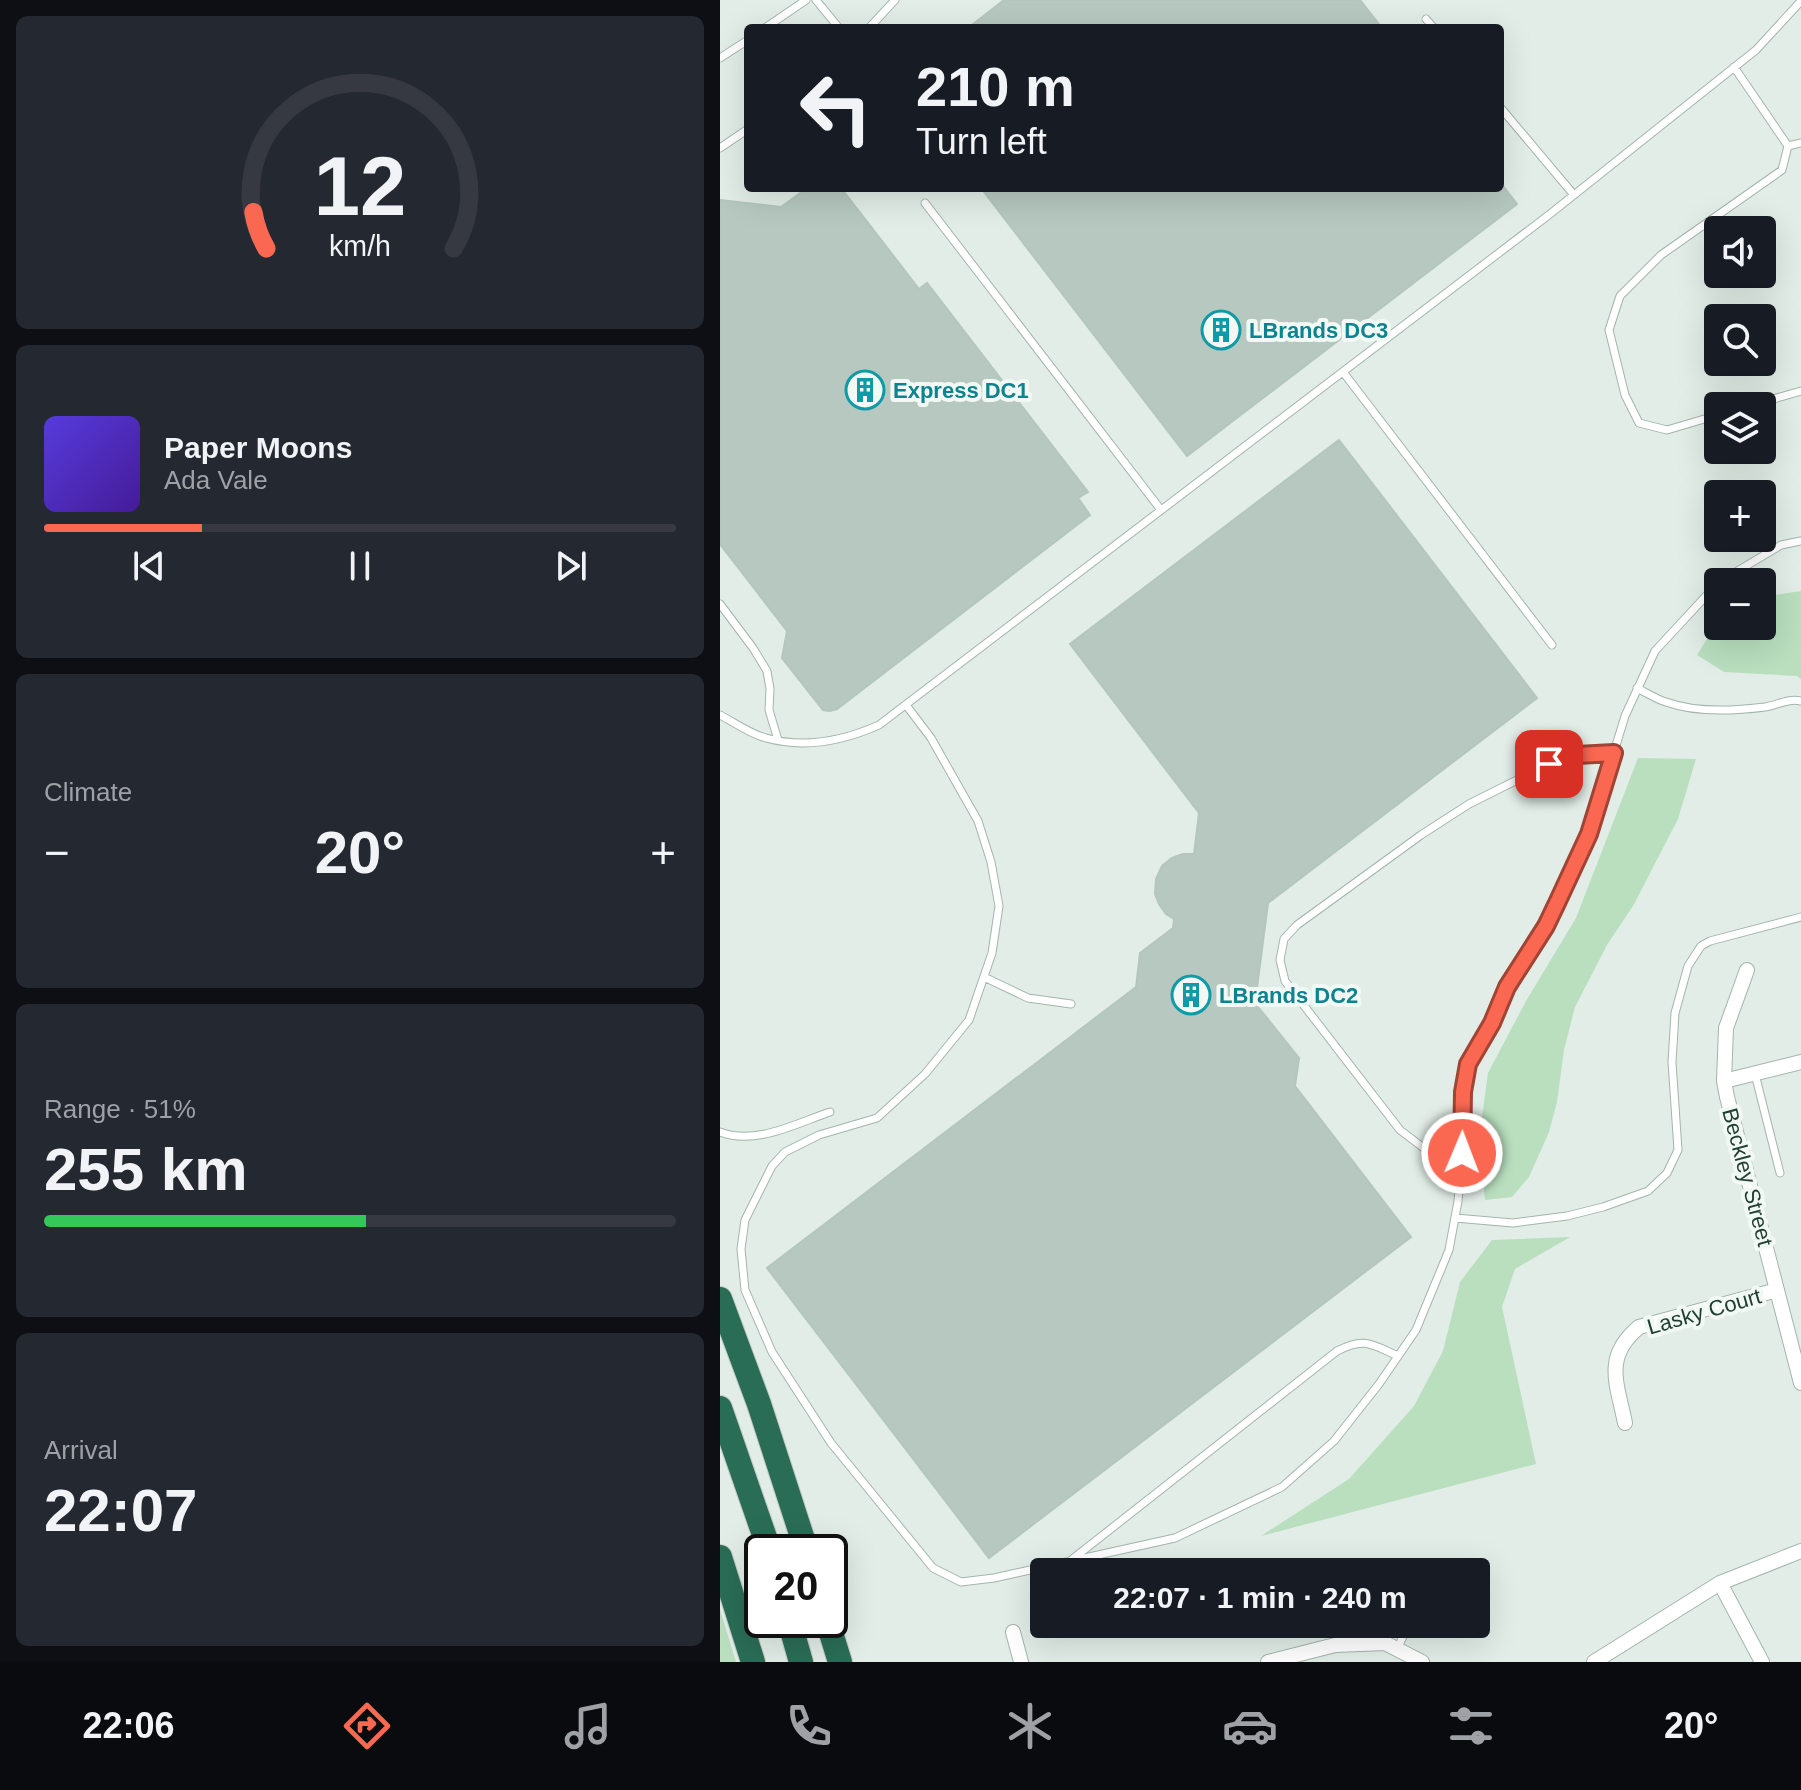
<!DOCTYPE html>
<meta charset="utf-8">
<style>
:root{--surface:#171b24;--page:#242831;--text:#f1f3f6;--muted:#9ea1a6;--line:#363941;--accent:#fa6852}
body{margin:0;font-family:Arial,sans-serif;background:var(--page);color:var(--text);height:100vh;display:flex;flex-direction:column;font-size:30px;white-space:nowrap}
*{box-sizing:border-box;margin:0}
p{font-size:26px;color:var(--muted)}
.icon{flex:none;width:44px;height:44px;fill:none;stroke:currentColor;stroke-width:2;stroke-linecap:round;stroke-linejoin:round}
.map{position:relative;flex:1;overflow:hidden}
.drawer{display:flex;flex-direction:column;gap:16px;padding:16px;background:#0d0f14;width:720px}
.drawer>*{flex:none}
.banner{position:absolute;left:24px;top:24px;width:760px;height:168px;border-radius:8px;box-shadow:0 8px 32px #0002;background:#171b24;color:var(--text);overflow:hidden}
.tools{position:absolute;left:984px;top:216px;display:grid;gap:16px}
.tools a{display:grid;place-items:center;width:72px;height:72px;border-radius:8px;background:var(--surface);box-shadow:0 8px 32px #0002;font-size:40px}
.speed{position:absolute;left:24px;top:1534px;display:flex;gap:16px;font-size:40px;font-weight:700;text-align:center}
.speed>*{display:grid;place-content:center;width:104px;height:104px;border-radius:50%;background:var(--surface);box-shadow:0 8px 32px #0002;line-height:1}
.speed .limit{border:4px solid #111;border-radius:12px;background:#fff;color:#111}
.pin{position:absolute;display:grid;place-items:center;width:68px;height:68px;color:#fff;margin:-34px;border-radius:16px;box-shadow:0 4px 12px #0006}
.me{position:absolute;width:88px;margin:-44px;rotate:1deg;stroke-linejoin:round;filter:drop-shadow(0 0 6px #0008)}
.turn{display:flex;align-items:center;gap:28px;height:168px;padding:0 40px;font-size:36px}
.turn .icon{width:104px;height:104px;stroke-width:2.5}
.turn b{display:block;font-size:56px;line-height:68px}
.big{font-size:60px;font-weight:700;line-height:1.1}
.drawer .tile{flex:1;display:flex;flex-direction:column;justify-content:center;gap:12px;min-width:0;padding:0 28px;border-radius:12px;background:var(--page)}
.drawer .dial{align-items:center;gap:0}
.dial svg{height:208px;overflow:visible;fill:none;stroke:var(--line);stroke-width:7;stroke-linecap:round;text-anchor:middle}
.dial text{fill:var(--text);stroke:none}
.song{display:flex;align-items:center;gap:24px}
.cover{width:96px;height:96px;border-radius:12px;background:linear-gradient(135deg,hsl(250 70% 55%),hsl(260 70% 35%))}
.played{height:8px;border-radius:4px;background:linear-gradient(90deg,var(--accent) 25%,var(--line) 25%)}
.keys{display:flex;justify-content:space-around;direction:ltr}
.heat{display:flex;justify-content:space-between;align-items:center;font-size:44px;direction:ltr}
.charge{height:12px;border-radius:6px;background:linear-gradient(90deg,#34c759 51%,var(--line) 0)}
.trip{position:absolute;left:310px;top:1558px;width:460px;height:80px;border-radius:8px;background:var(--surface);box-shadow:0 8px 32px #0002;font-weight:700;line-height:80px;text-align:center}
.tab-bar{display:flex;height:128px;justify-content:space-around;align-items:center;background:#090b0e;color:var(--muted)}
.tab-bar .icon{width:56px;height:56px}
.tab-bar .selected{color:var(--accent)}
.tab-bar b{font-size:36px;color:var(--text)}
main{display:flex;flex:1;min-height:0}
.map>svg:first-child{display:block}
.green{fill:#b9dfbf}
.building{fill:#b6c8bf;stroke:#b3c7bc;stroke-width:2}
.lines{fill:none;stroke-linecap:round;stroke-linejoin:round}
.service-casing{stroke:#a3b5ad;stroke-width:9}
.minor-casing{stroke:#a3b5ad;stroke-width:16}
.motorway-casing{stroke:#c1c9c6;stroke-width:26}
.service{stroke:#fff;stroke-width:7}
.minor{stroke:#fff;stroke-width:14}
.motorway{stroke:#2a6d57;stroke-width:24}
.route-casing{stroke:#a24435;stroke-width:20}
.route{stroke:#fa6852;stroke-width:14}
.labels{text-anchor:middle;stroke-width:8;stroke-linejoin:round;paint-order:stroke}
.culture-label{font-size:22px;font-weight:bold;fill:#0d838f;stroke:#f2f9f5;text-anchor:start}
.street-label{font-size:22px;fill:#203f33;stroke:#f2f9f5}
</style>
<main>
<section class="drawer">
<div class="tile dial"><svg viewBox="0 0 100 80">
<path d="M14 69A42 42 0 1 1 86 69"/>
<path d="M14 69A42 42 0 0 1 9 55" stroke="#fa6852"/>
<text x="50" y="56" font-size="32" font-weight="700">12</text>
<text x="50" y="72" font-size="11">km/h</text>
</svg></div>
<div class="tile">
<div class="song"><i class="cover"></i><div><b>Paper Moons</b><p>Ada Vale</p></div></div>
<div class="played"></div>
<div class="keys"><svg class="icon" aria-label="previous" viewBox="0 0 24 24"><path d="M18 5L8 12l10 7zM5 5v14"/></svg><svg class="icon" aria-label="pause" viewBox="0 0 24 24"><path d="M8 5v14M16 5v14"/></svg><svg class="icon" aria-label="next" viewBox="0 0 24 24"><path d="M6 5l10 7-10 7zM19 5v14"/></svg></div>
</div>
<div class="tile"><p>Climate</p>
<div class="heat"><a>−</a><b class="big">20°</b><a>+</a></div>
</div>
<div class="tile"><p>Range · 51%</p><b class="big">255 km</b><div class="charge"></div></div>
<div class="tile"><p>Arrival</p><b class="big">22:07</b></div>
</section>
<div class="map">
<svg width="1081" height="1662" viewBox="0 0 1081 1662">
<rect width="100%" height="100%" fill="#e1ede6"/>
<path class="green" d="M1081,591V679L1077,676L1004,672L977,655L998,621V626H1042V597Z
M918,758L976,759L958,819L913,906L887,945L855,1007L844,1050L837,1102L829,1132L809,1177L792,1197L765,1200L759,1139L768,1073L806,1001L856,918Z
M850,1237L795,1269L782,1307L816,1464L541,1536L629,1479L694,1406L723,1351L740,1282L772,1240Z
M0,1610L16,1662H0Z"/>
<path class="building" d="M284,0H640L662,28H248Z
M780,182L797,204L467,456L261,188H780Z
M87,188H121L199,289L207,283L368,492L358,498L370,515L117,709L110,711L103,710L62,658L67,631L0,544V200L61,207Z
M619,440L817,698L548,903L535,1003L579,1058L575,1086L691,1237L269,1558L47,1268L416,987L420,953L453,928L454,919L446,914L439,904L435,894L436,879L442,866L452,858L463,854H474L479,813L350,644Z"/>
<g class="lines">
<g class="service-casing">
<path id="service" d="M96,0L119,28
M706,19L714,28
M45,28L86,0
M149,28L175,0
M0,58L28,40
M780,107L854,195
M1068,146L1081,143
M0,148L28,129
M205,203L441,510
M623,372L832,645
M1029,406L1081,391
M998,415L947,430L919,423L905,395L889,330L900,296L941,255L1062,170L1068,146L1014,67
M999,582L1061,545L1081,541
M0,604L33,648L47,671L50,689L49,710L58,740
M917,688C927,693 936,699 946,702C976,713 1014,711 1045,707C1058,705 1068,698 1081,701
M186,705L211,738L258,821L271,862L279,906L272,953L249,1020L205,1074L157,1118L99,1135L65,1152L52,1166L25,1220L21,1249L25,1290L52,1352L111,1443L213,1568L241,1582L274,1578L455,1538L562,1487L614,1441L659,1384L696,1330L729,1250L738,1201L742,1153L743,1092L748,1064L772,1023L787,987L826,926L869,834L905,716L935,651L998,583
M0,715C14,722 30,734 46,738C85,749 123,741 159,725L830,214L1036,50L1081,1
M264,977L308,998L351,1004
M1035,1074L1060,1173
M0,1132C35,1146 77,1123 110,1112
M741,1167L713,1155L680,1130L565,981L560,960L564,939L577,925L701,835L749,804L829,764L857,755L894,753
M735,1218L793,1223L847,1216L883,1207L928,1191L947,1173L958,1150L952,1062L955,1013L968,966L981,946L990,941L1081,917
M350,1561L617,1351C645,1337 651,1344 678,1356
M677,1649L689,1624"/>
</g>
<g class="minor-casing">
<path id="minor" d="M1027,970L1006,1028L1004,1081L1007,1097L1081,1383
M1004,1081L1081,1062
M905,1423C897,1383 883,1357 919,1327L1057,1290
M1000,1583L1042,1662
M293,1632L301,1662
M548,1662L615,1645L665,1643L702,1662
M874,1662L1000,1583L1081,1551"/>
</g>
<g class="motorway-casing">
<path id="motorway" d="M0,1299L39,1404L87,1552
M0,1408L50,1552
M0,1557L33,1662
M69,1620L81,1662
M107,1620L120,1662"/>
</g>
<use href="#service" class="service"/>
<use href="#minor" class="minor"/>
<use href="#motorway" class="motorway"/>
</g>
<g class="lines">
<g class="route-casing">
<path id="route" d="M742,1153L743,1092L748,1064L772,1023L787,987L826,926L837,903L869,834L894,753L857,755L829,764"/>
</g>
<use href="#route" class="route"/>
</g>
<defs>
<g id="building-ring" transform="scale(2)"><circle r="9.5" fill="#f2f9f5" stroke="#0f9aa8" stroke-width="1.5"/><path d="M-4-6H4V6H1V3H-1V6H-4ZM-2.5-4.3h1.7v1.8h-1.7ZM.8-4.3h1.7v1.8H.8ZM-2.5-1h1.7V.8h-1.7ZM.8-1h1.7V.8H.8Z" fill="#0f9aa8"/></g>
</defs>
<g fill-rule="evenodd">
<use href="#building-ring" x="501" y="330"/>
<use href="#building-ring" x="145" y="390"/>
<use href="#building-ring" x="471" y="995"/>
</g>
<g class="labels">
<g class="culture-label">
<text x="529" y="338">LBrands DC3</text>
<text x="173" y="398">Express DC1</text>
<text x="499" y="1003">LBrands DC2</text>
</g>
<g class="street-label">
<text transform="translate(1028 1177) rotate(75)" y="8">Beckley Street</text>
<text transform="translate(984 1311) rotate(-16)" y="8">Lasky Court</text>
</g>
</g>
</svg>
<div class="tools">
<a><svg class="icon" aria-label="sound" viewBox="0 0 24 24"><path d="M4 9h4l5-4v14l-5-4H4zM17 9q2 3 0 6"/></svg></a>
<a><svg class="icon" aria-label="search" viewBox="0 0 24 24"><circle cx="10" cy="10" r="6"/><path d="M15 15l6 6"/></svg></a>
<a><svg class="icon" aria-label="layers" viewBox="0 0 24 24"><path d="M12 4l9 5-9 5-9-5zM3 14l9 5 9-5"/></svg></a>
<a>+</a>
<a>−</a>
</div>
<div class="speed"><div class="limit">20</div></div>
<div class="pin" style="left:829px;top:764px;background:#d93025"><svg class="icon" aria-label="arrive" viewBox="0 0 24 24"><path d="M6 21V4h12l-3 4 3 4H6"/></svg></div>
<svg class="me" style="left:742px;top:1153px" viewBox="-20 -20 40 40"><circle r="17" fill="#fa6852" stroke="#fff" stroke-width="3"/><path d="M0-11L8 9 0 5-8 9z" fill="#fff"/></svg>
<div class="trip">22:07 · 1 min · 240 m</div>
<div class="banner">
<div class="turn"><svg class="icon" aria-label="left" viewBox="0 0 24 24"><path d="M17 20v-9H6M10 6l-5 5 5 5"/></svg><div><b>210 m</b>Turn left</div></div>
</div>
</div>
</main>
<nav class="tab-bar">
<b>22:06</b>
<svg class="icon selected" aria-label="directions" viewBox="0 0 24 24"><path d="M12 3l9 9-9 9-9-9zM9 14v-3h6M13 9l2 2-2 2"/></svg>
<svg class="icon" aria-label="music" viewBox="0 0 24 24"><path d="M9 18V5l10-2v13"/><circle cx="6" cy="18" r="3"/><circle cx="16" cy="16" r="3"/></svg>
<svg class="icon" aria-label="phone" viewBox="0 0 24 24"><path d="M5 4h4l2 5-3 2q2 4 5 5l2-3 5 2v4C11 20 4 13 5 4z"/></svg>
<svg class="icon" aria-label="climate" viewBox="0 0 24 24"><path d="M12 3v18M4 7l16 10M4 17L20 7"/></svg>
<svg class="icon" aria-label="car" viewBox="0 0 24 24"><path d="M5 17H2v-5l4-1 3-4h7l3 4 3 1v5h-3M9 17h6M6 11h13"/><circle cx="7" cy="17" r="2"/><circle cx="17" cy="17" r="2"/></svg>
<svg class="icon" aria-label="filters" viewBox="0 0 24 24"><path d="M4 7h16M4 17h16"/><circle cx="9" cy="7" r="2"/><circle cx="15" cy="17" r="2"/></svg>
<b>20°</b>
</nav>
